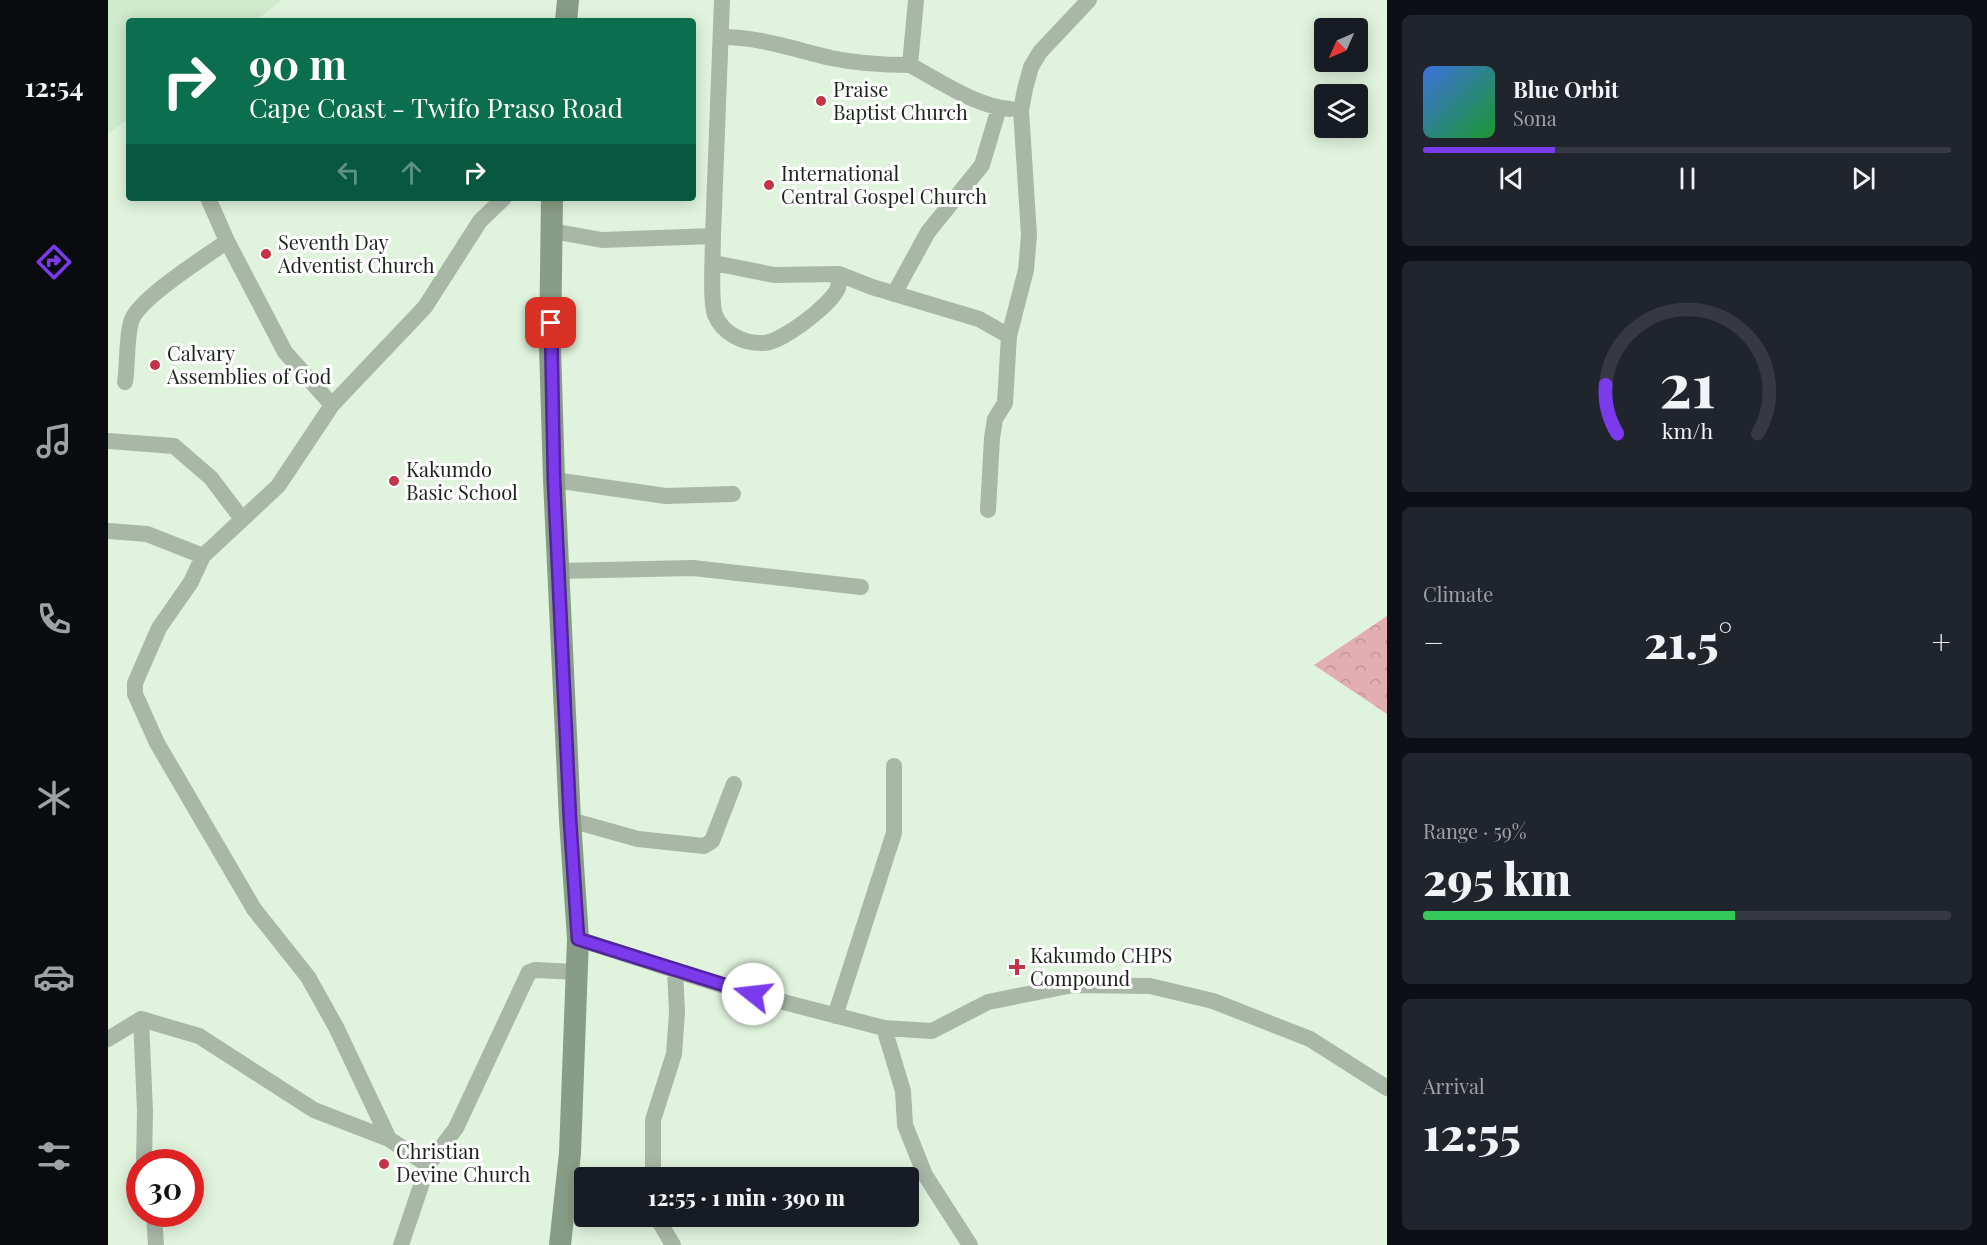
<!DOCTYPE html>
<meta charset="utf-8">
<style>
:root{--surface:#171b24;--page:#20242c;--text:#f1f3f6;--muted:#9ea1a6;--line:#363941;--accent:#7c3aed}
body{margin:0;font-family:"Playfair Display",serif;background:var(--page);color:var(--text);height:100vh;display:flex;flex-direction:column;font-size:22px;white-space:nowrap}
*{box-sizing:border-box;margin:0}
p{font-size:20px;color:var(--muted)}
.icon{flex:none;width:33px;height:33px;fill:none;stroke:currentColor;stroke-width:2;stroke-linecap:round;stroke-linejoin:round}
.map{position:relative;flex:1;overflow:hidden}
.sheet{display:flex;flex-direction:column;gap:15px;padding:15px;background:#0d0f14;width:600px}
.sheet>*{flex:none}
.guide{position:absolute;left:18px;top:18px;width:570px;height:183px;border-radius:6px;box-shadow:0 3px 15px #0003;background:#0b6e4f;color:#fff;overflow:hidden}
.needle{width:39px;rotate:225deg}
.fabs{position:absolute;left:1206px;top:18px;display:grid;gap:12px}
.fabs a{display:grid;place-items:center;width:54px;height:54px;border-radius:6px;background:var(--surface);box-shadow:0 3px 15px #0003;font-size:30px}
.speed{position:absolute;left:18px;top:1149px;display:flex;gap:12px;font-size:30px;font-weight:700;text-align:center}
.speed>*{display:grid;place-content:center;width:78px;height:78px;border-radius:50%;background:var(--surface);box-shadow:0 3px 15px #0003;line-height:1}
.speed .limit{border:9px solid #d22;background:#fff;color:#111}
.pin{position:absolute;display:grid;place-items:center;width:51px;height:51px;color:#fff;margin:-26px;border-radius:12px;box-shadow:0 3px 9px #0006}
.me{position:absolute;width:66px;margin:-33px;rotate:286deg;stroke-linejoin:round;filter:drop-shadow(0 0 4px #0008)}
.turn{display:flex;align-items:center;gap:21px;height:126px;padding:0 24px;font-size:27px}
.turn .icon{width:78px;height:78px;stroke-width:2.5}
.turn b{display:block;font-size:42px;line-height:51px}
.lanes{display:flex;align-items:center;height:57px;padding:0 24px;background:#0003;justify-content:center;gap:30px;direction:ltr}
.lanes .off{opacity:.35}
.big{font-size:45px;font-weight:800;line-height:1.1}
.sheet .tile{flex:1;display:flex;flex-direction:column;justify-content:center;gap:9px;min-width:0;padding:0 21px;border-radius:9px;background:var(--page)}
.sheet .dial{align-items:center;gap:0}
.dial svg{height:156px;overflow:visible;fill:none;stroke:var(--line);stroke-width:7;stroke-linecap:round;text-anchor:middle}
.dial text{fill:var(--text);stroke:none}
.song{display:flex;align-items:center;gap:18px}
.cover{width:72px;height:72px;border-radius:9px;background:linear-gradient(135deg,hsl(220 70% 55%),hsl(130 70% 35%))}
.played{height:6px;border-radius:3px;background:linear-gradient(90deg,var(--accent) 25%,var(--line) 25%)}
.keys{display:flex;justify-content:space-around;direction:ltr}
.heat{display:flex;justify-content:space-between;align-items:center;font-size:33px;direction:ltr}
.charge{height:9px;border-radius:4px;background:linear-gradient(90deg,#34c759 59%,var(--line) 0)}
.trip{position:absolute;left:466px;top:1167px;width:345px;height:60px;border-radius:6px;background:var(--surface);box-shadow:0 3px 15px #0003;font-weight:800;line-height:60px;text-align:center}
main{display:flex;flex:1;min-height:0}
.dock{display:flex;flex-direction:column;width:108px;justify-content:space-around;align-items:center;background:#090b0e;color:var(--muted)}
.dock .icon{width:42px;height:42px}
.dock .current{color:var(--accent)}
.dock b{font-size:27px;color:var(--text)}
.map>svg:first-child{display:block}
.built{fill:#d0eacc}
.forest{fill:url(#forest-crowns)}
.lines{fill:none;stroke-linecap:round;stroke-linejoin:round}
.minor{stroke:#a9b7a7;stroke-width:16}
.secondary{stroke:#889d85;stroke-width:22}
.route-casing{stroke:#51269a;stroke-width:15}
.route{stroke:#7c3aed;stroke-width:10}
.poi-dot{fill:#c43448;stroke:#fff;stroke-width:2}
.labels{text-anchor:middle;stroke-width:6;stroke-linejoin:round;paint-order:stroke}
.poi-label{font-size:20px;fill:#1c231b;stroke:#fff;text-anchor:start}
</style>
<main>
<nav class="dock">
<b>12:54</b>
<svg class="icon current" aria-label="directions" viewBox="0 0 24 24"><path d="M12 3l9 9-9 9-9-9zM9 14v-3h6M13 9l2 2-2 2"/></svg>
<svg class="icon" aria-label="music" viewBox="0 0 24 24"><path d="M9 18V5l10-2v13"/><circle cx="6" cy="18" r="3"/><circle cx="16" cy="16" r="3"/></svg>
<svg class="icon" aria-label="phone" viewBox="0 0 24 24"><path d="M5 4h4l2 5-3 2q2 4 5 5l2-3 5 2v4C11 20 4 13 5 4z"/></svg>
<svg class="icon" aria-label="climate" viewBox="0 0 24 24"><path d="M12 3v18M4 7l16 10M4 17L20 7"/></svg>
<svg class="icon" aria-label="car" viewBox="0 0 24 24"><path d="M5 17H2v-5l4-1 3-4h7l3 4 3 1v5h-3M9 17h6M6 11h13"/><circle cx="7" cy="17" r="2"/><circle cx="17" cy="17" r="2"/></svg>
<svg class="icon" aria-label="filters" viewBox="0 0 24 24"><path d="M4 7h16M4 17h16"/><circle cx="9" cy="7" r="2"/><circle cx="15" cy="17" r="2"/></svg>
</nav>
<div class="map">
<svg width="1279" height="1245" viewBox="0 0 1279 1245">
<defs>
<pattern id="forest-crowns" width="20" height="18" patternUnits="userSpaceOnUse" patternTransform="scale(1.5)"><rect width="20" height="18" fill="#e3aeaf"/><path d="M2 6a3 3 0 1 1 6 0M12 15a3 3 0 1 1 6 0" fill="none" stroke="#c29596"/></pattern>
</defs>
<rect width="100%" height="100%" fill="#e0f4dd"/>
<path class="built" d="M0,0H174L147,21H21V118L0,134Z"/>
<path class="forest" d="M1279,616V714L1206,665Z"/>
<g class="lines">
<path class="minor" d="M613,37C652,37 685,49 723,58C747,63 776,65 802,65L808,0
M802,65C832,81 867,106 902,109
M100,198L119,241L177,352L224,405
M444,231L494,240L605,236L614,0
M605,236C605,254 602,300 607,315C615,334 636,344 656,343C674,342 723,305 730,288C731,284 731,278 731,274
M606,263L666,275L731,274L764,287L871,319L901,336
M786,294L820,232L874,165L891,108
M17,382C20,363 18,341 23,322C29,299 98,257 119,241
M0,441L66,446L103,478L134,519
M446,480L558,496L625,494
M880,510L884,438L887,419L897,403L901,336L918,270L921,235L913,110L917,89L923,67L932,52L981,0
M0,531L39,534L95,556L170,486L224,405L317,307L372,221L396,198
M95,556L83,582L51,628L27,683V694L49,743L146,909L200,977L228,1027L281,1139
M451,571L585,568L753,587
M462,820L530,839L596,846L604,841L626,784
M470,939L625,989L776,1028L824,1031L880,1002L965,985L1042,986L1105,1001L1202,1039L1279,1088
M727,1016L786,833V766
M33,1019L37,1111L36,1162
M776,1028L795,1091L797,1125L817,1175L862,1245
M0,1039L33,1019L91,1036L206,1110L281,1139L320,1165
M545,1178V1120L566,1054L569,1013L567,970
M46,1214L48,1245
M548,1216L565,1245
M293,1245L320,1165L348,1128L421,972L427,970L468,972"/>
<path class="secondary" d="M458,21L460,0
M444,198L442,346L446,480L462,820L470,939L462,1153L452,1245"/>
</g>
<g class="lines">
<g class="route-casing">
<path id="route" d="M443,323L446,480L462,820L470,939L645,994"/>
</g>
<use href="#route" class="route"/>
</g>
<g class="poi-dot">
<circle cx="713" cy="101" r="6"/>
<circle cx="661" cy="185" r="6"/>
<circle cx="158" cy="254" r="6"/>
<circle cx="47" cy="365" r="6"/>
<circle cx="286" cy="481" r="6"/>
<path d="M906 958h6v6h6v6h-6v6h-6v-6h-6v-6h6z"/>
<circle cx="276" cy="1164" r="6"/>
</g>
<g class="labels">
<g class="poi-label">
<text x="725" y="97">Praise<tspan x="725" dy="23">Baptist Church</tspan></text>
<text x="673" y="181">International<tspan x="673" dy="23">Central Gospel Church</tspan></text>
<text x="170" y="250">Seventh Day<tspan x="170" dy="23">Adventist Church</tspan></text>
<text x="59" y="361">Calvary<tspan x="59" dy="23">Assemblies of God</tspan></text>
<text x="298" y="477">Kakumdo<tspan x="298" dy="23">Basic School</tspan></text>
<text x="922" y="963">Kakumdo CHPS<tspan x="922" dy="23">Compound</tspan></text>
<text x="288" y="1159">Christian<tspan x="288" dy="23">Devine Church</tspan></text>
</g>
</g>
</svg>
<div class="fabs">
<a><svg class="needle" viewBox="-14 -14 28 28"><path d="M0-13l5 13h-10z" fill="#e53935"/><path d="M0 13l5-13h-10z" fill="#9ea1a6"/></svg></a>
<a><svg class="icon" aria-label="layers" viewBox="0 0 24 24"><path d="M12 4l9 5-9 5-9-5zM3 14l9 5 9-5"/></svg></a>
</div>
<div class="speed"><div class="limit">30</div></div>
<div class="pin" style="left:443px;top:323px;background:#d93025"><svg class="icon" aria-label="arrive" viewBox="0 0 24 24"><path d="M6 21V4h12l-3 4 3 4H6"/></svg></div>
<svg class="me" style="left:645px;top:994px" viewBox="-20 -20 40 40"><circle r="19" fill="#fff"/><path d="M0-13L10 11 0 6-10 11z" fill="#7c3aed"/></svg>
<div class="trip">12:55 · 1 min · 390 m</div>
<div class="guide">
<div class="turn"><svg class="icon" aria-label="right" viewBox="0 0 24 24"><path d="M7 20v-9h11M14 6l5 5-5 5"/></svg><div><b>90 m</b>Cape Coast - Twifo Praso Road</div></div>
<div class="lanes"><svg class="icon off" aria-label="left" viewBox="0 0 24 24"><path d="M17 20v-9H6M10 6l-5 5 5 5"/></svg><svg class="icon off" aria-label="ahead" viewBox="0 0 24 24"><path d="M12 20V5M6 11l6-6 6 6"/></svg><svg class="icon" aria-label="right" viewBox="0 0 24 24"><path d="M7 20v-9h11M14 6l5 5-5 5"/></svg></div>
</div>
</div>
<section class="sheet">
<div class="tile">
<div class="song"><i class="cover"></i><div><b>Blue Orbit</b><p>Sona</p></div></div>
<div class="played"></div>
<div class="keys"><svg class="icon" aria-label="previous" viewBox="0 0 24 24"><path d="M18 5L8 12l10 7zM5 5v14"/></svg><svg class="icon" aria-label="pause" viewBox="0 0 24 24"><path d="M8 5v14M16 5v14"/></svg><svg class="icon" aria-label="next" viewBox="0 0 24 24"><path d="M6 5l10 7-10 7zM19 5v14"/></svg></div>
</div>
<div class="tile dial"><svg viewBox="0 0 100 80">
<path d="M14 69A42 42 0 1 1 86 69"/>
<path d="M14 69A42 42 0 0 1 8 44" stroke="#7c3aed"/>
<text x="50" y="56" font-size="32" font-weight="700">21</text>
<text x="50" y="72" font-size="11">km/h</text>
</svg></div>
<div class="tile"><p>Climate</p>
<div class="heat"><a>−</a><b class="big">21.5°</b><a>+</a></div>
</div>
<div class="tile"><p>Range · 59%</p><b class="big">295 km</b><div class="charge"></div></div>
<div class="tile"><p>Arrival</p><b class="big">12:55</b></div>
</section>
</main>
